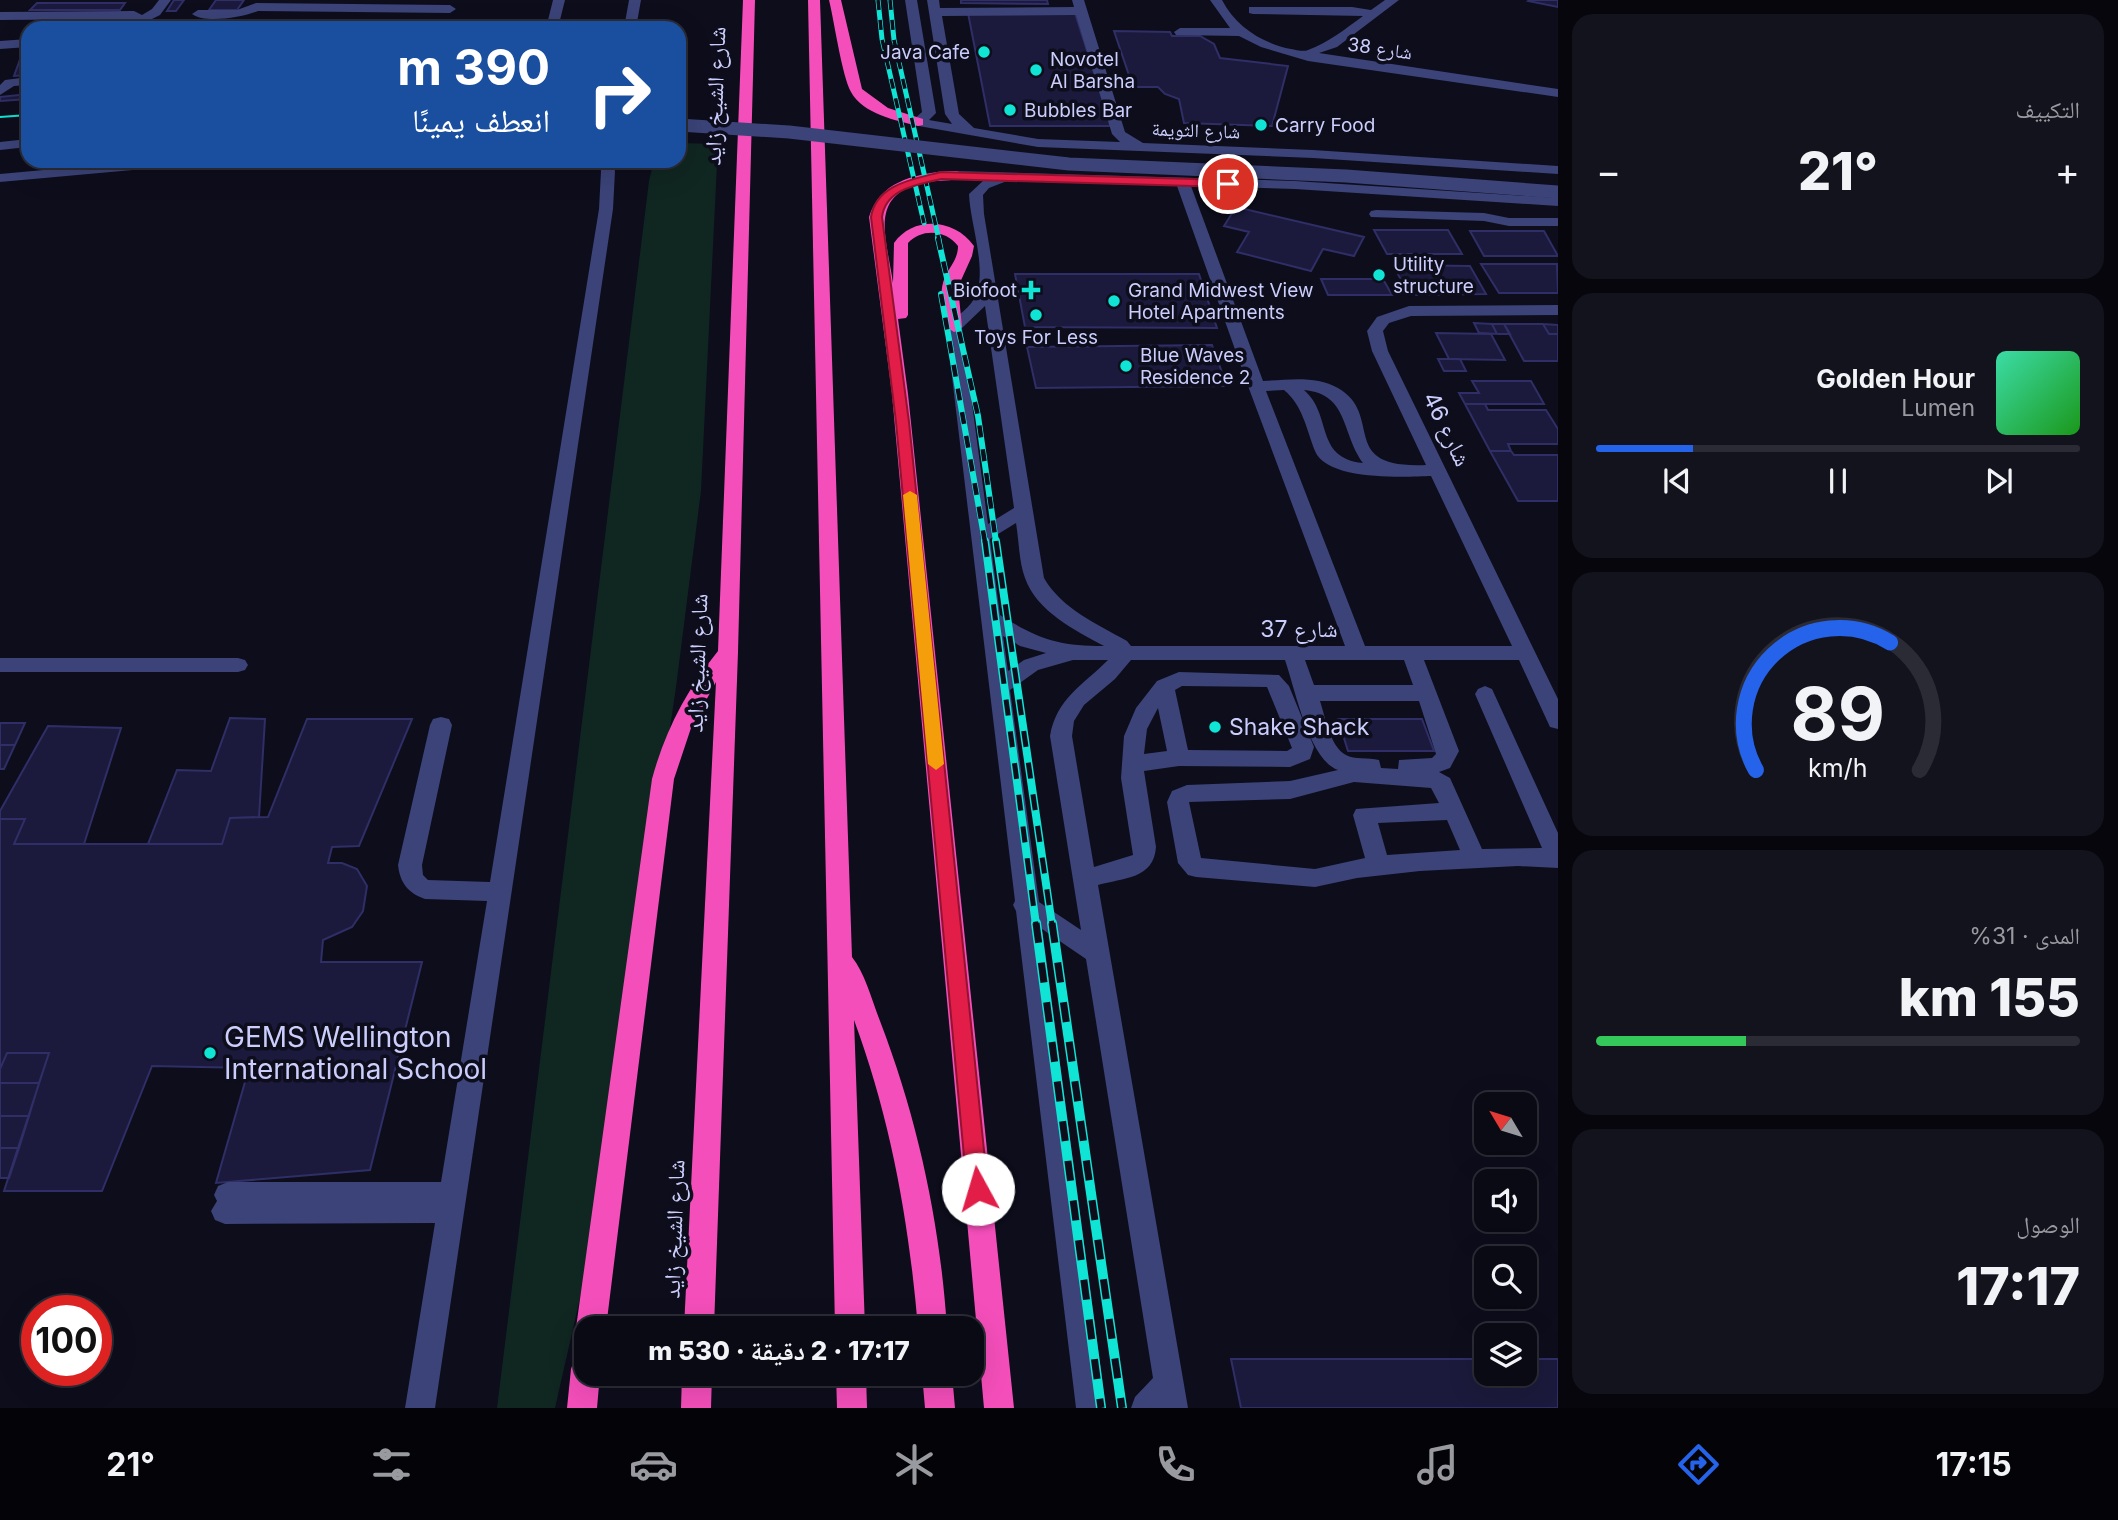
<!DOCTYPE html>
<html lang="ar">
<meta charset="utf-8">
<style>
:root{--surface:#0a0a15;--page:#13131e;--text:#f1f3f6;--muted:#999aa0;--line:#2a2b34;--accent:#2563eb}
body{margin:0;font-family:Inter,"Noto Naskh Arabic",sans-serif;background:var(--page);color:var(--text);direction:rtl;height:100vh;display:flex;flex-direction:column;font-size:26px;white-space:nowrap}
*{box-sizing:border-box;margin:0}
p{font-size:23px;color:var(--muted)}
.icon{flex:none;width:38px;height:38px;fill:none;stroke:currentColor;stroke-width:2;stroke-linecap:round;stroke-linejoin:round}
.map{position:relative;flex:1;overflow:hidden;direction:ltr}
.sheet{display:flex;flex-direction:column;gap:14px;padding:14px;background:#06060c;width:560px}
.sheet>*{flex:none}
.top-card{position:absolute;left:21px;top:21px;width:665px;height:147px;border-radius:21px;box-shadow:0 7px 28px #0002,0 0 0 2px var(--line);direction:rtl;background:#1a4fa0;color:#fff;overflow:hidden}
.needle{width:46px;rotate:308deg}
.fabs{position:absolute;left:1474px;top:1092px;display:grid;gap:14px}
.fabs a{display:grid;place-items:center;width:63px;height:63px;border-radius:14px;background:var(--surface);box-shadow:0 7px 28px #0002,0 0 0 2px var(--line);font-size:35px}
.speed{position:absolute;left:21px;top:1295px;display:flex;gap:14px;font-size:35px;font-weight:700;text-align:center}
.speed>*{display:grid;place-content:center;width:91px;height:91px;border-radius:50%;background:var(--surface);box-shadow:0 7px 28px #0002,0 0 0 2px var(--line);line-height:1}
.speed .limit{border:10px solid #d22;background:#fff;color:#111}
.pin{position:absolute;display:grid;place-items:center;width:60px;height:60px;color:#fff;margin:-30px;border:4px solid #fff;border-radius:50%;box-shadow:0 2px 7px #0007}
.me{position:absolute;width:77px;margin:-38px;rotate:354deg;stroke-linejoin:round;filter:drop-shadow(0 0 5px #0008)}
.turn{display:flex;align-items:center;gap:24px;height:147px;padding:0 21px;font-size:32px}
.turn .icon{width:91px;height:91px;stroke-width:2.5}
.turn b{display:block;font-size:49px;line-height:60px}
.big{font-size:52px;font-weight:800;line-height:1.1}
.sheet .card{flex:1;display:flex;flex-direction:column;justify-content:center;gap:10px;min-width:0;padding:0 24px;border-radius:21px;background:var(--page)}
.sheet .dial{align-items:center;gap:0}
.dial svg{height:182px;overflow:visible;fill:none;stroke:var(--line);stroke-width:7;stroke-linecap:round;text-anchor:middle}
.dial text{fill:var(--text);stroke:none}
.song{display:flex;align-items:center;gap:21px}
.cover{width:84px;height:84px;border-radius:10px;background:linear-gradient(135deg,hsl(160 70% 55%),hsl(120 70% 35%))}
.played{height:7px;border-radius:4px;background:linear-gradient(90deg,var(--accent) 20%,var(--line) 20%)}
.keys{display:flex;justify-content:space-around;direction:ltr}
.heat{display:flex;justify-content:space-between;align-items:center;font-size:38px;direction:ltr}
.charge{height:10px;border-radius:5px;background:linear-gradient(90deg,#34c759 31%,var(--line) 0)}
.trip{position:absolute;left:574px;top:1316px;width:410px;height:70px;border-radius:21px;background:var(--surface);box-shadow:0 7px 28px #0002,0 0 0 2px var(--line);font-weight:800;line-height:70px;text-align:center;direction:rtl}
.menu{display:flex;height:112px;justify-content:space-around;align-items:center;background:#040408;color:var(--muted)}
.menu .icon{width:49px;height:49px}
.menu .active{color:var(--accent)}
.menu b{font-size:32px;color:var(--text)}
main{display:flex;flex:1;min-height:0}
.map>svg:first-child{display:block}
.green{fill:#102621}
.building{fill:#1b1a3c;stroke:#2f2e66;stroke-width:2}
.lines{fill:none;stroke-linecap:round;stroke-linejoin:round}
.minor{fill:#3b4378;fill-rule:evenodd}
.highway{fill:#f44eba;fill-rule:evenodd}
.tram{stroke:#0fe4d5;stroke-width:2}
.rail-far3-casing{stroke:#0fe4d5;stroke-width:5}
.rail-far2-casing{stroke:#0fe4d5;stroke-width:6}
.rail-far1-casing{stroke:#0fe4d5;stroke-width:8}
.rail-casing{stroke:#0fe4d5;stroke-width:10}
.rail-far3{stroke:#0d0d1c;stroke-width:3.5;stroke-dasharray:10;stroke-linecap:butt}
.rail-far2{stroke:#0d0d1c;stroke-width:4.5;stroke-dasharray:12;stroke-linecap:butt}
.rail-far1{stroke:#0d0d1c;stroke-width:5;stroke-dasharray:16;stroke-linecap:butt}
.rail{stroke:#0d0d1c;stroke-width:7;stroke-dasharray:20;stroke-linecap:butt}
.minor-bridge{stroke:#3b4378;stroke-width:13}
.route{fill:#e11d48;stroke:#92132f;stroke-width:2}
.slow{fill:#f59e0b}
.poi-dot{fill:#0fe4d5;stroke:#0d0d1c;stroke-width:2.5}
.labels{text-anchor:middle;stroke-width:7;stroke-linejoin:round;paint-order:stroke}
.far-street-label{font-size:19px;fill:#cbcefc;stroke:#0d0d1c}
.far-poi-label{font-size:19px;fill:#cbcefc;stroke:#0d0d1c;text-anchor:start}
.street-label{font-size:23px;fill:#cbcefc;stroke:#0d0d1c}
.poi-label{font-size:23px;fill:#cbcefc;stroke:#0d0d1c;text-anchor:start}
.near-poi-label{font-size:28px;fill:#cbcefc;stroke:#0d0d1c;text-anchor:start}
</style>
<main>
<section class="sheet">
<div class="card"><p>التكييف</p>
<div class="heat"><a>−</a><b class="big">21°</b><a>+</a></div>
</div>
<div class="card">
<div class="song"><i class="cover"></i><div><b>Golden Hour</b><p>Lumen</p></div></div>
<div class="played"></div>
<div class="keys"><svg class="icon" aria-label="previous" viewBox="0 0 24 24"><path d="M18 5L8 12l10 7zM5 5v14"/></svg><svg class="icon" aria-label="pause" viewBox="0 0 24 24"><path d="M8 5v14M16 5v14"/></svg><svg class="icon" aria-label="next" viewBox="0 0 24 24"><path d="M6 5l10 7-10 7zM19 5v14"/></svg></div>
</div>
<div class="card dial"><svg viewBox="0 0 100 80">
<path d="M14 69A42 42 0 1 1 86 69"/>
<path d="M14 69A42 42 0 0 1 73 13" stroke="#2563eb"/>
<text x="50" y="56" font-size="32" font-weight="700">89</text>
<text x="50" y="72" font-size="11">km/h</text>
</svg></div>
<div class="card"><p>المدى · 31%</p><b class="big">155 km</b><div class="charge"></div></div>
<div class="card"><p>الوصول</p><b class="big">17:17</b></div>
</section>
<div class="map">
<svg width="1558" height="1408" viewBox="0 0 1558 1408">
<rect width="100%" height="100%" fill="#0d0d1c"/>
<path class="green" d="M679,143L718,144L701,491L676,687L599,1214L555,1408H497L649,181L654,161H679Z"/>
<path class="building" d="M174,0H184L176,11H167Z
M216,0H244L237,10H209Z
M961,0H1047L1048,4L961,3Z
M1558,0V7L1528,1L1529,0Z
M37,3H125L120,10H30Z
M968,13H1075L1111,126H990Z
M1114,31L1170,32L1172,36H1200L1214,44L1220,58L1288,66L1272,126L1184,123L1179,99L1165,94L1158,87H1133Z
M25,46H28V75L14,76Z
M28,94V99L0,101V97Z
M1236,207L1364,237L1354,256L1323,249L1311,271L1237,252L1249,232L1224,226Z
M1374,230H1448L1462,254H1387Z
M1470,231H1544L1558,256H1484Z
M1481,264H1557L1558,293H1499Z
M1393,265L1470,266L1486,294L1409,295Z
M1015,274H1199L1217,328L1025,327Z
M1321,279H1383L1392,295H1328Z
M1474,323L1492,324L1497,334L1479,333Z
M1492,324H1504L1510,334H1497Z
M1504,324H1543L1549,334H1558V361H1524Z
M1543,324L1558,325V334H1549Z
M1436,333L1491,334L1505,360L1449,359Z
M1212,345L1227,386L1036,388L1027,347Z
M1438,359H1460L1466,371H1444Z
M1472,381H1531L1544,404H1465L1459,393H1479Z
M1465,404H1485L1488,410H1546L1558,429V444H1508L1511,451H1490Z
M1490,451H1511L1514,455H1558V501H1518Z
M230,718L265,719L259,817L230,818L222,844H148L177,770L211,771Z
M307,719H412L359,846L332,847L328,863H342L357,869L367,886L363,911L352,927L323,940L321,962H422L370,1170L216,1183L249,1068L152,1066L102,1191H4L49,1053H7L0,1069V819H25L14,844H222L230,818L268,817Z
M1338,719H1422L1434,751H1348Z
M0,723H25L15,745H0Z
M48,726L121,728L84,844H14L25,819H0V811Z
M0,745H15L4,769H0Z
M7,1053H49L39,1083H0V1069Z
M0,1083H39L29,1116H0Z
M0,1116H29L19,1148H0Z
M0,1148H19L9,1178H0Z
M1231,1359H1486V1374H1524V1359H1558V1408H1241Z"/>
<g class="lines">
<path class="minor" d="M159,0H171L160,15L152,19L154,22L152,28H140L141,23L132,19L0,20V12L134,11L142,15L152,9Z
M553,0H565L558,28H546Z
M629,0H641L636,28H624Z
M905,0H917L936,113L929,120L952,124L945,114L927,0H939L940,8L1074,7L1072,0H1084L1125,132L1143,143L1313,150L1558,166V174L1313,158L1038,147L913,125L911,122L922,112ZM1076,15L1112,134L1120,142L1038,139L974,128L959,114L942,16Z
M1210,0H1222C1236,27 1262,43 1291,49C1296,50 1304,52 1308,50C1328,43 1345,29 1363,16L1253,14L1249,13V7H1352L1371,10L1385,0H1399L1337,47L1319,53L1558,89V97L1308,61L1261,47L1239,36L1176,35L1174,32L1180,28H1230Z
M256,3L450,5L456,9L450,13L258,11C243,17 205,24 192,14L198,10H237Z
M28,39V47L0,49V41Z
M28,77V85L14,86L0,95V85L5,80Z
M28,139V147L0,150V142Z
M142,161H195L188,165L0,182V174Z
M598,161H612L615,171L613,209L435,1408H405L435,1223L225,1224L215,1220L211,1211L217,1201L214,1195L218,1186L228,1182H441L487,901L425,899C408,893 400,883 398,865L430,725L433,719L441,717L449,719L452,725L422,865L423,875L428,880L490,882L599,209L601,171Z
M957,171L1295,181L1558,198V206L1295,189L1191,186L1263,381C1286,380 1316,375 1338,388C1385,415 1336,469 1426,465L1372,351L1367,331L1377,317L1409,306L1558,305V315L1411,316L1389,323L1383,331L1388,351L1558,699V729L1550,727L1519,660H1424L1459,751L1450,768L1439,772L1450,778L1482,849L1542,848L1475,694L1478,689L1485,686L1492,689L1558,833V868L1518,866L1420,871L1357,878L1315,887L1196,877L1188,875L1178,863L1167,802L1172,791L1187,785L1290,781L1338,770C1309,760 1295,689 1285,660H1131L1115,679L1084,705L1074,721L1072,736L1094,867L1133,855L1121,778L1124,736L1136,708L1157,681L1179,672L1279,675L1289,686L1314,747L1310,759L1290,767L1179,766L1144,771L1156,847C1154,879 1123,878 1098,885L1188,1408H1131L1135,1397L1153,1378L1086,959L1042,929L1106,1408H1076L1016,911L1013,905L1015,901L946,327C954,317 967,311 974,299C989,273 970,224 969,194L984,180L952,178L950,175ZM1007,181L1177,186L1248,386L1345,646H1131L1127,641C1097,624 1062,609 1044,578L984,214L983,195L989,188ZM985,306L1014,508L988,524L962,328ZM1284,390C1303,406 1306,428 1315,451C1327,481 1404,477 1431,476L1512,646H1365L1266,391ZM1304,390C1349,394 1341,433 1363,463C1314,458 1333,415 1304,390ZM1016,523C1019,541 1019,562 1025,578C1037,612 1075,630 1104,646C1059,646 1038,639 1000,615L990,539ZM1003,636L1020,646L1046,653L1024,660L1008,671ZM1073,660H1108C1083,685 1056,699 1050,736L1081,930L1039,902L1010,690L1038,670ZM1305,660H1404L1413,685H1314ZM1182,686L1267,687L1292,748L1287,751L1188,750L1175,690ZM1320,701H1419L1436,754L1432,758L1399,760L1398,769L1381,768L1379,760C1369,757 1354,760 1346,755C1330,747 1325,716 1320,701ZM1158,708L1167,751L1144,754L1147,729ZM1354,782L1431,788L1439,803L1356,809L1353,815L1365,858L1315,869L1201,858L1189,802L1290,799ZM1447,820L1460,850L1387,855L1378,823Z
M1376,210L1484,213L1509,218H1558V226H1509L1484,221L1371,217L1369,214L1371,211Z
M0,658H238L245,660L248,665L245,670L238,672H0Z"/>
<path class="highway" d="M743,0H755L738,652L714,1328H684L716,682L691,728L674,779L606,1328H586V1341L581,1338L576,1328L652,779C665,731 687,689 718,651Z
M808,0H820L852,957C865,973 872,1001 880,1021C918,1120 940,1223 947,1328H918C909,1222 891,1120 854,1020L865,1328H835Z
M829,0H841L862,89L888,108L923,119V125L918,126C895,120 863,114 851,92C842,76 834,20 829,0Z
M945,171H957L964,175C956,182 943,180 933,181C866,191 886,234 893,283L894,243C914,215 955,219 974,246L972,256L958,287L962,327L960,330L954,332L946,327C943,311 938,293 945,277C950,266 958,259 958,246C946,230 922,228 908,243V315L906,318L898,319L908,394L1014,1408H984L892,394L869,217C880,182 912,175 945,171Z
M586,1354V1374H600L597,1408H567L571,1369L575,1358Z
M682,1374H712L711,1408H681Z
M836,1374H866L867,1408H837Z
M922,1374H952L955,1408H925Z"/>
<path class="tram" d="M0,117L28,115"/>
<g class="rail-far3-casing">
<path id="rail-far3" d="M878,0L882,39L924,223
M890,0L894,40L939,240"/>
</g>
<g class="rail-far2-casing">
<path id="rail-far2" d="M938,238L978,416L996,542
M941,294L985,542"/>
</g>
<g class="rail-far1-casing">
<path id="rail-far1" d="M985,541L1036,925
M996,541L1052,925"/>
</g>
<g class="rail-casing">
<path id="rail" d="M1036,923L1101,1408
M1052,923L1122,1408"/>
</g>
<use href="#rail-far3" class="rail-far3"/>
<use href="#rail-far2" class="rail-far2"/>
<use href="#rail-far1" class="rail-far1"/>
<use href="#rail" class="rail"/>
<path class="minor-bridge" d="M679,125L789,132L1069,164L1346,176L1558,192"/>
</g>
<path class="route" d="M941,172L1228,180L1233,184L1228,187L941,179C918,185 886,188 882,217L909,422L988,1189L985,1196L978,1199L970,1196L967,1189L896,422L871,217C876,184 914,179 941,172Z"/>
<path class="slow" d="M910,491L917,495L944,764L936,770L928,764L903,495Z"/>
<g class="poi-dot">
<circle cx="984" cy="52" r="7"/>
<circle cx="1036" cy="70" r="7"/>
<circle cx="1010" cy="110" r="7"/>
<circle cx="1261" cy="125" r="7"/>
<circle cx="1379" cy="275" r="7"/>
<path d="M1027.5 279.5h7v7h7v7h-7v7h-7v-7h-7v-7h7z"/>
<circle cx="1114" cy="301" r="7"/>
<circle cx="1036" cy="315" r="7"/>
<circle cx="1126" cy="366" r="7"/>
<circle cx="1215" cy="727" r="7"/>
<circle cx="210" cy="1053" r="7"/>
</g>
<g class="labels">
<g class="far-street-label">
<text transform="translate(1380 48) rotate(8)" y="7">شارع 38</text>
<text transform="translate(1196 130) rotate(2)" y="7">شارع الثويمة</text>
</g>
<g class="far-poi-label">
<text x="970" y="59" text-anchor="end">Java Cafe</text>
<text x="1050" y="66">Novotel<tspan x="1050" dy="22">Al Barsha</tspan></text>
<text x="1024" y="117">Bubbles Bar</text>
<text x="1275" y="132">Carry Food</text>
<text x="1393" y="271">Utility<tspan x="1393" dy="22">structure</tspan></text>
<text x="1017" y="297" text-anchor="end">Biofoot</text>
<text x="1128" y="297">Grand Midwest View<tspan x="1128" dy="22">Hotel Apartments</tspan></text>
<text x="1036" y="344" text-anchor="middle">Toys For Less</text>
<text x="1140" y="362">Blue Waves<tspan x="1140" dy="22">Residence 2</tspan></text>
</g>
<g class="street-label">
<text transform="translate(715 96) rotate(-88)" y="8">شارع الشيخ زايد</text>
<text transform="translate(1447 429) rotate(64)" y="8">شارع 46</text>
<text x="1299" y="637">شارع 37</text>
<text transform="translate(697 663) rotate(-88)" y="8">شارع الشيخ زايد</text>
<text transform="translate(674 1229) rotate(-88)" y="8">شارع الشيخ زايد</text>
</g>
<g class="poi-label">
<text x="1229" y="735">Shake Shack</text>
</g>
<g class="near-poi-label">
<text x="224" y="1047">GEMS Wellington<tspan x="224" dy="32">International School</tspan></text>
</g>
</g>
</svg>
<div class="fabs">
<a><svg class="needle" viewBox="-14 -14 28 28"><path d="M0-13l5 13h-10z" fill="#e53935"/><path d="M0 13l5-13h-10z" fill="#999aa0"/></svg></a>
<a><svg class="icon" aria-label="sound" viewBox="0 0 24 24"><path d="M4 9h4l5-4v14l-5-4H4zM17 9q2 3 0 6"/></svg></a>
<a><svg class="icon" aria-label="search" viewBox="0 0 24 24"><circle cx="10" cy="10" r="6"/><path d="M15 15l6 6"/></svg></a>
<a><svg class="icon" aria-label="layers" viewBox="0 0 24 24"><path d="M12 4l9 5-9 5-9-5zM3 14l9 5 9-5"/></svg></a>
</div>
<div class="speed"><div class="limit">100</div></div>
<div class="pin" style="left:1228px;top:184px;background:#d93025"><svg class="icon" aria-label="arrive" viewBox="0 0 24 24"><path d="M6 21V4h12l-3 4 3 4H6"/></svg></div>
<svg class="me" style="left:978px;top:1189px" viewBox="-20 -20 40 40"><circle r="19" fill="#fff"/><path d="M0-13L10 11 0 6-10 11z" fill="#e11d48"/></svg>
<div class="trip">17:17 · 2 دقيقة · 530 m</div>
<div class="top-card">
<div class="turn"><svg class="icon" aria-label="right" viewBox="0 0 24 24"><path d="M7 20v-9h11M14 6l5 5-5 5"/></svg><div><b>390 m</b>انعطف يمينًا</div></div>
</div>
</div>
</main>
<nav class="menu">
<b>17:15</b>
<svg class="icon active" aria-label="directions" viewBox="0 0 24 24"><path d="M12 3l9 9-9 9-9-9zM9 14v-3h6M13 9l2 2-2 2"/></svg>
<svg class="icon" aria-label="music" viewBox="0 0 24 24"><path d="M9 18V5l10-2v13"/><circle cx="6" cy="18" r="3"/><circle cx="16" cy="16" r="3"/></svg>
<svg class="icon" aria-label="phone" viewBox="0 0 24 24"><path d="M5 4h4l2 5-3 2q2 4 5 5l2-3 5 2v4C11 20 4 13 5 4z"/></svg>
<svg class="icon" aria-label="climate" viewBox="0 0 24 24"><path d="M12 3v18M4 7l16 10M4 17L20 7"/></svg>
<svg class="icon" aria-label="car" viewBox="0 0 24 24"><path d="M5 17H2v-5l4-1 3-4h7l3 4 3 1v5h-3M9 17h6M6 11h13"/><circle cx="7" cy="17" r="2"/><circle cx="17" cy="17" r="2"/></svg>
<svg class="icon" aria-label="filters" viewBox="0 0 24 24"><path d="M4 7h16M4 17h16"/><circle cx="9" cy="7" r="2"/><circle cx="15" cy="17" r="2"/></svg>
<b>21°</b>
</nav>
